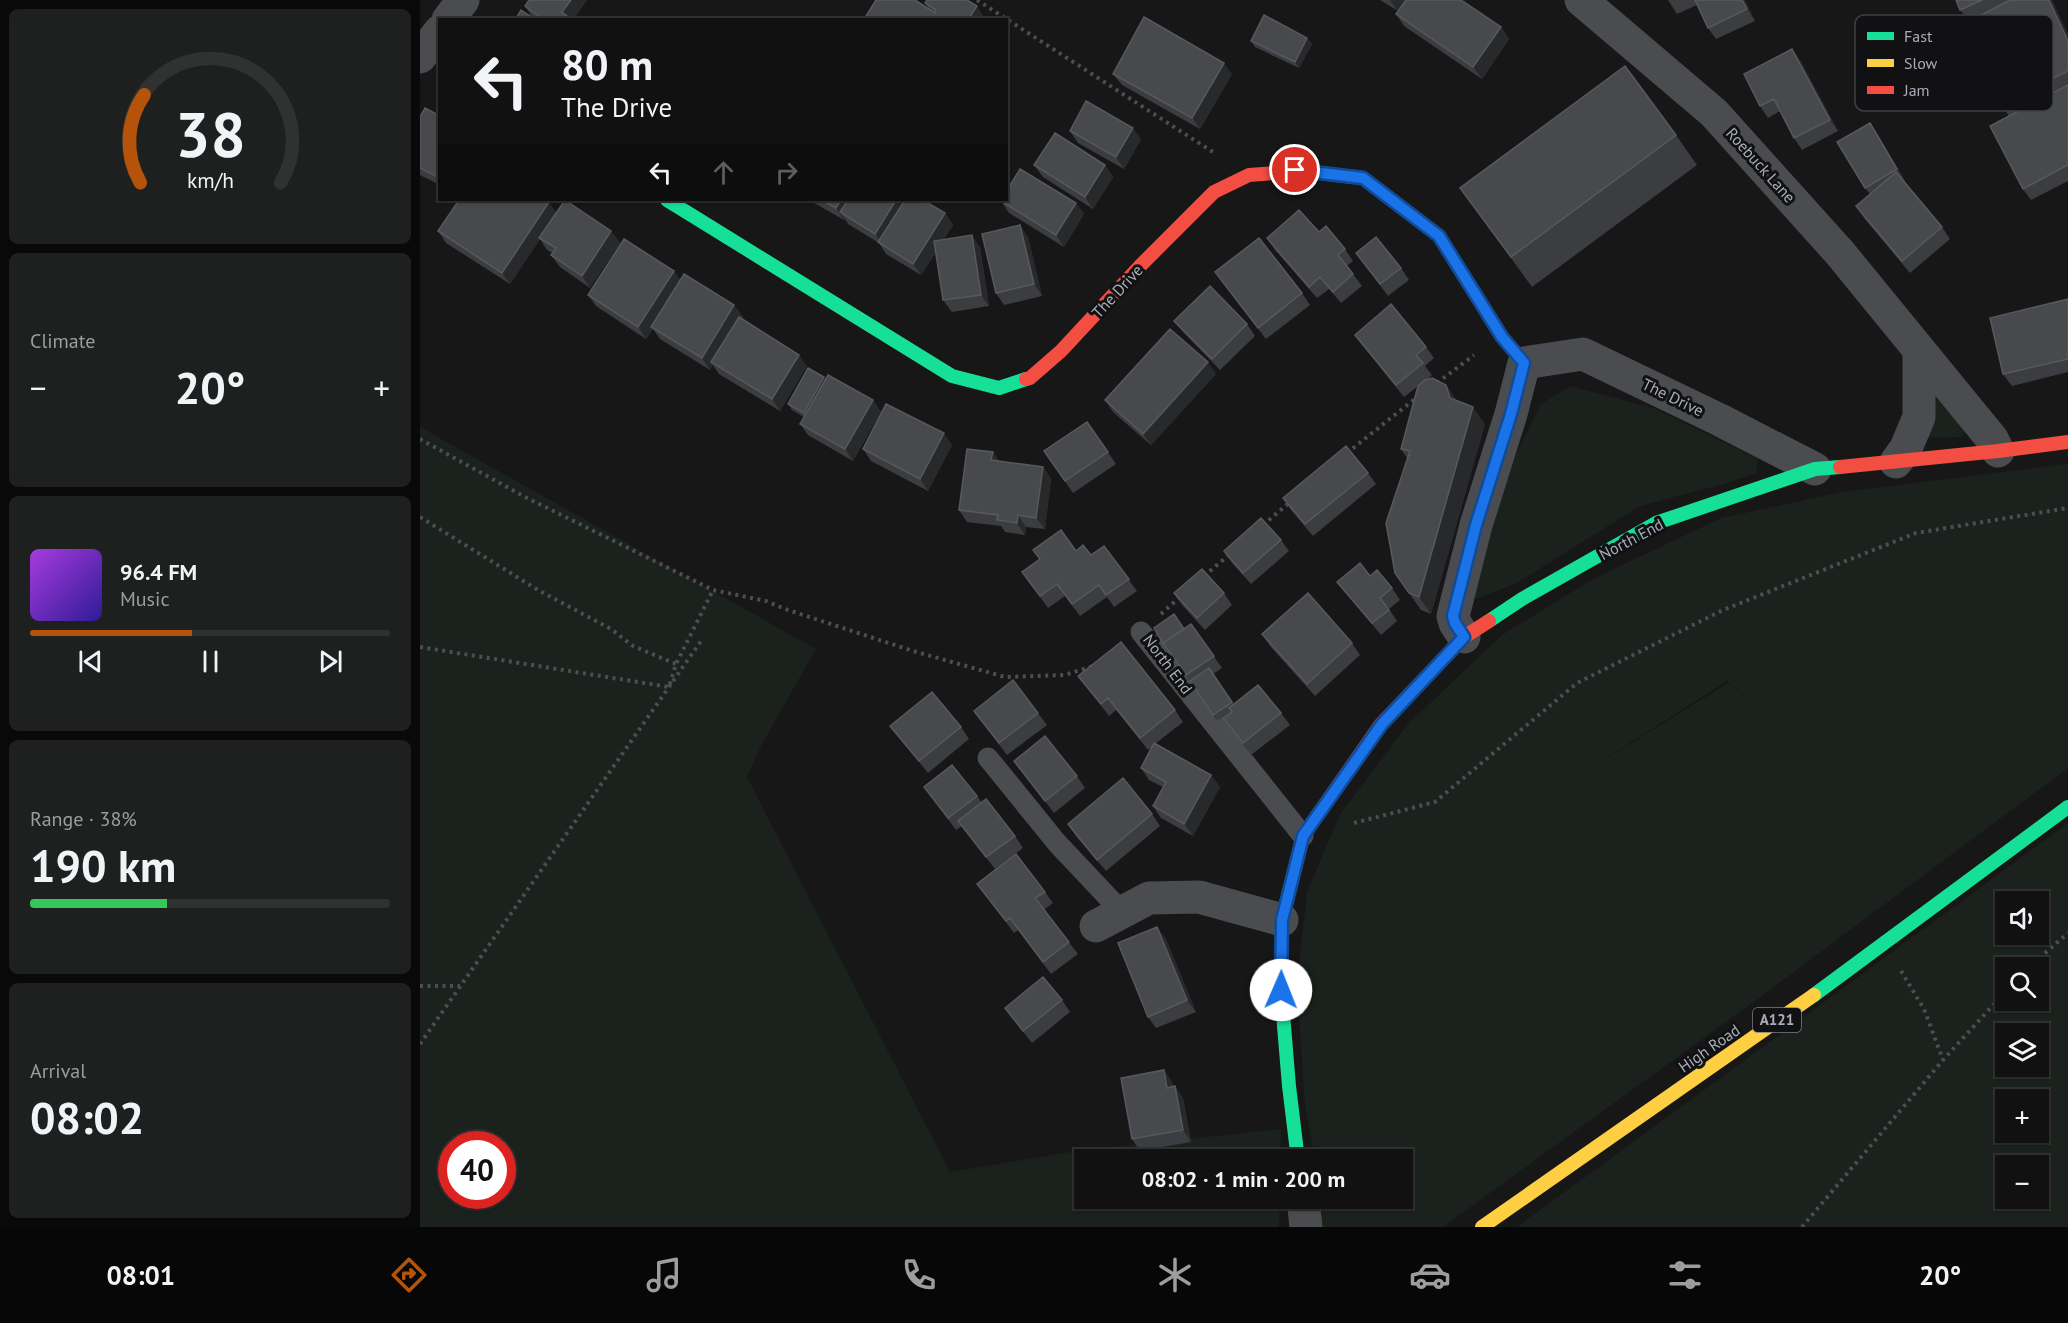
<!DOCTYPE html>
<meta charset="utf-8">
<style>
:root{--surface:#111;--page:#1e1f1f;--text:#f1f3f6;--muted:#9c9d9f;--line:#303131;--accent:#b45309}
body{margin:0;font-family:"PT Sans",sans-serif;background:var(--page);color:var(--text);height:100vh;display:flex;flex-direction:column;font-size:22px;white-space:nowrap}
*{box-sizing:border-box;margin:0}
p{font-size:20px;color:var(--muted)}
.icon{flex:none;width:33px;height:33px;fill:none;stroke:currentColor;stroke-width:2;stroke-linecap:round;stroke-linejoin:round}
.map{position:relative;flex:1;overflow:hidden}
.sheet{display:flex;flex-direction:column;gap:9px;padding:9px;background:#090909;width:420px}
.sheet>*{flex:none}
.banner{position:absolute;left:18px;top:18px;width:570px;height:183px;border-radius:0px;box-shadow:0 2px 4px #0004,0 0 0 2px var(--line);background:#111;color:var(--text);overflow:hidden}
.buttons{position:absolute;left:1575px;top:891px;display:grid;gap:12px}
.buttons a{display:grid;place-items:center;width:54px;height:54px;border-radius:0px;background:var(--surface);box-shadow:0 2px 4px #0004,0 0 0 2px var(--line);font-size:30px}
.speed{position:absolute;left:18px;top:1131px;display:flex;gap:12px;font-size:30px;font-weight:700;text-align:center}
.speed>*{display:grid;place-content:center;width:78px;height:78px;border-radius:50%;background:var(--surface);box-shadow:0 2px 4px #0004,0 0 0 2px var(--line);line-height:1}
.speed .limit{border:9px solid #d22;background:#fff;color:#111}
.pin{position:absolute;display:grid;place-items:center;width:51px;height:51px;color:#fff;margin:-26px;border:3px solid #fff;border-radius:50%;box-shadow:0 2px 6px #0007}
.me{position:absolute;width:66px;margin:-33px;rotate:1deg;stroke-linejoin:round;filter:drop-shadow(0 0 4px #0008)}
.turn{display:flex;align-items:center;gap:21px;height:126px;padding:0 24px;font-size:27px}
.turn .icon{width:78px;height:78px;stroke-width:2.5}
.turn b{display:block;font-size:42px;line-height:51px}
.lanes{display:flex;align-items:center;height:57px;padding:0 24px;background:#0003;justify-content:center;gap:30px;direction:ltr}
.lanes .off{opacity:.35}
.big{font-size:45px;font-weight:600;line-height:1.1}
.sheet .tile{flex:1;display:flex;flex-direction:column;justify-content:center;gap:9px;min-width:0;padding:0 21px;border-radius:9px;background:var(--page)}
.sheet .dial{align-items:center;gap:0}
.dial svg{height:156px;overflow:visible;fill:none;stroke:var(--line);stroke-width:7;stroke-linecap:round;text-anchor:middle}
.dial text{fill:var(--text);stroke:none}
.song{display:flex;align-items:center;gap:18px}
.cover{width:72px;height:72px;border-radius:9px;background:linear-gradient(135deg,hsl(280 70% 55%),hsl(250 70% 35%))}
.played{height:6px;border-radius:3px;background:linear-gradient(90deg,var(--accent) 45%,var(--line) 45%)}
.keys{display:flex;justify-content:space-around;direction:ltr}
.heat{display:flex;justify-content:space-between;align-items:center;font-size:33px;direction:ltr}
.charge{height:9px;border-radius:4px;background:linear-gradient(90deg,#34c759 38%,var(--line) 0)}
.trip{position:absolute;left:654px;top:1149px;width:339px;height:60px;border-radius:0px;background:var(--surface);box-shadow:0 2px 4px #0004,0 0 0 2px var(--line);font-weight:600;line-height:60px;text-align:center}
.menu{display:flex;height:96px;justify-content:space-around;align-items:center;background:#070707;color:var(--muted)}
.menu .icon{width:42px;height:42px}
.menu .on{color:var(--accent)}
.menu b{font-size:27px;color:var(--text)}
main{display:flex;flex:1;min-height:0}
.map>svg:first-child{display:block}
.green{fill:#1b211c;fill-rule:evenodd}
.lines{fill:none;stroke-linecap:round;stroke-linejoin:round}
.path{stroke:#4d4e52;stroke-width:4;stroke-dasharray:3 4.5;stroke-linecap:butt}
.lane{stroke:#4b4c50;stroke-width:21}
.street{stroke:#4b4c50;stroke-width:33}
.fast{stroke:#16e098;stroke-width:14}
.slow{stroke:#ffcf43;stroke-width:14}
.jam{stroke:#f24e42;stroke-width:14}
.wall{fill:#3c3d40}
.shaded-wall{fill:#28292a}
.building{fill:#48494d;stroke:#57595e;stroke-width:1.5}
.route-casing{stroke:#114b97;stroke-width:15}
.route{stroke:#1a73e8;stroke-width:10}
.labels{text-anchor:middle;stroke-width:6;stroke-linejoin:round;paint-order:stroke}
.shield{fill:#111113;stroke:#7b7e86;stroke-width:1.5}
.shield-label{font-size:15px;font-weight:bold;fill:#a8adb8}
.street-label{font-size:16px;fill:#a8adb8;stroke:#111113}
.key{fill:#111113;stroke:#3e4045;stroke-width:1.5}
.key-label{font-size:16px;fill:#a8adb8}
</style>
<main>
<section class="sheet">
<div class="tile dial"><svg viewBox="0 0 100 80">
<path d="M14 69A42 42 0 1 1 86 69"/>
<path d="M14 69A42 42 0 0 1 16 24" stroke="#b45309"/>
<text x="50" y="56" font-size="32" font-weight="700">38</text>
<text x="50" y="72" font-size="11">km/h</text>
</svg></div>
<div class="tile"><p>Climate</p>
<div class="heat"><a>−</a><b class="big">20°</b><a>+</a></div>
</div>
<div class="tile">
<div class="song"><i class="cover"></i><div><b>96.4 FM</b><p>Music</p></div></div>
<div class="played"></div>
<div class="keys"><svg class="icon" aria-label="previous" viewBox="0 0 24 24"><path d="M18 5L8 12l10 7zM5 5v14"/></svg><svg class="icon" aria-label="pause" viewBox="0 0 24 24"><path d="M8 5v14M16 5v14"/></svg><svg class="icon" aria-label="next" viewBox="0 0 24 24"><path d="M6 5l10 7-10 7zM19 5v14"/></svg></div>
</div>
<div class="tile"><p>Range · 38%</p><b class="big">190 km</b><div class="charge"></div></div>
<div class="tile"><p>Arrival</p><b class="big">08:02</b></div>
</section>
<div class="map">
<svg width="1648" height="1227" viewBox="0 0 1648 1227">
<rect width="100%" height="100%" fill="#171717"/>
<path class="green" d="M1150,386L1234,408L1338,459L1336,473L1304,484L1220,506L1095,584L1055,599L1050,571L1100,446L1121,404Z
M1510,390L1548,429L1541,437L1507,438Z
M0,427L396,649L341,746L327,777L530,1172L663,1150L861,1129L860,1159L664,1160V1198L860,1199L859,1227H0ZM32,1144H82V1196H32Z
M1648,464V551L1645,552L1648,553V768L1339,998L1023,1227H901L902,1199L982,1198V1160L895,1159L885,1106L877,983L887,892L920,814L989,723L1082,635L1173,579L1301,518L1423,492ZM1307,681L1329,700L1308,683L1163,773Z
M1648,823V1227H1097ZM1586,902H1618V934H1586ZM1586,968H1618V1000H1586ZM1586,1034H1618V1066H1586ZM1586,1100H1618V1132H1586ZM1586,1166H1618V1198H1586Z"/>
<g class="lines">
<path class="path" d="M557,0L796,154
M1017,383L1054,355
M0,439L105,497L293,590L346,601L365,609L493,651L585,677L645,675L673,666
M927,453L996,398
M0,517L118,590L191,629L213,646L256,664
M843,525L869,503
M784,576L810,554
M741,614L760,597
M0,647L249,687L256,664L293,590
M934,823L1015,802L1157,683L1303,610L1496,533L1648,508
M1608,968L1648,933
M1481,971L1504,1009L1523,1060
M0,986H40
M0,1044L281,641
M1382,1227L1523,1060L1586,991"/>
<path class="lane" d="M721,632L883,836
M568,758L637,843L702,912"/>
<path class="street" d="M1161,0L1294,113L1420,253L1572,439L1578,451
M28,20L43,0
M0,57L20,31
M1476,462L1486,448L1499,417V351
M1044,637L1035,623L1033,616L1056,525L1091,414L1104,363L1163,354L1300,420L1395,469
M676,926L729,898L779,897L862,920
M883,1198L886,1227"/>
<path class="fast" d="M882,171L943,178L1019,236L1082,337L1104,363
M247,200L532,376L579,388L606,379
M1069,621L1102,599L1236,523L1395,469L1420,467
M1394,995L1648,807
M878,1160L869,1086L861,990L862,920L883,836L887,830"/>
<path class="slow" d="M1062,1227L1394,995"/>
<path class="jam" d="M606,379L610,378L641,351L720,266L794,192L829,175L882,171
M1420,467L1578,451L1648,442
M887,830L961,724L1044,637L1069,621"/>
</g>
<path class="wall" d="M109,0H167L153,20H95L112,17L105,6Z
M960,0H1041L1081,27L1089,39L1062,79L984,26L976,14L978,11Z
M1248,0H1325L1335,21L1296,39L1288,28L1277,5L1257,14Z
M1536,0H1632L1648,35V181L1611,200L1603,189L1589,116L1581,105L1549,21L1540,10Z
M505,3L566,20H448L446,16L509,9Z
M887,38L892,44L879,68L835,47L831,41Z
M1380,60L1418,131L1382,150L1374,138L1360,111L1348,118L1340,106Z
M693,74H812L780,129L702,85Z
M20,116V185L0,175V117Z
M650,131L721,139L704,169L658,143Z
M1256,135L1277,165L1112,287L1040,188Z
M1458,135L1485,181L1484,182L1522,227L1530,239L1490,273L1444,218L1436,206L1450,194L1445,188Z
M614,165H685L693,177L673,209L623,177Z
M389,200H503L525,213L533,225L523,240L560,247L569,306L532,312L523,300L516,252L501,275L466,254L459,243L428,224L425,219L424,220Z
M581,201L656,203L664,214L644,247L589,213Z
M136,213L191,231L200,243L170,288L140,267L131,255L133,253L127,250L120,239L90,284L26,243L18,231Z
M899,232L925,249L933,261L927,266L942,286L921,303L909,289L897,298L855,250L847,238Z
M608,237L622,296L584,305L576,293Z
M936,253L981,268L989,280L968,296Z
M254,271L260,280L314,305L323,317L321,319L387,366L360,411L299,374L293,365L290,370L240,339L233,329L226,339L176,306L168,295Z
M795,272L882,293L890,305L846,339Z
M1648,299V372L1592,386L1583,374Z
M754,321L827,324L835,336L800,370L763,332Z
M935,335L1006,347L1014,358L1005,366L1012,375L1006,380L1026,385L1036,400L1065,424L1011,614L1001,610L975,573L987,458L981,449L998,386L984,397L943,346Z
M796,374L731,445L693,412L685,400Z
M406,379L453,400L461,412L433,461L388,435L380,424L384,417L372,410L368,404Z
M667,422L696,464L653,493L624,451Z
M532,445L508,491L451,461L443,449Z
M573,452L579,461L623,467L631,479L625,529L606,527L605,535L585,532L581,526L547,522L539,510Z
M948,473L956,484L893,536L871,510L863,498Z
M861,540L869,551L831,584L812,563L804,551Z
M684,546L717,591L694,607L687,597L660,616L645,596L628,608L602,572L656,551L671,555Z
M950,576L972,588L980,600L969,609L977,621L961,635L926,593L917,582Z
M754,593H804L812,605L785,630L762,605Z
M771,624L802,668L793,674L814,704L861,713L870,725L831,755L803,718L811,712L797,721L743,643Z
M842,634L932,643L940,655L895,696L850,646Z
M658,676L755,710L763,722L735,744L791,775L800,787L773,836L741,818L733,806L743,787L729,780L721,768L733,746L728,750L696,710L689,716Z
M554,711L618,713L627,725L587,755Z
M470,726L541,727L549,739L508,773L479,737Z
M594,761L657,776L665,788L634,813Z
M504,787L557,796L562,803L595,836L603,848L575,869L542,826L536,830Z
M732,814L740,826L686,871L656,836L648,824Z
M557,884L625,892L633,903L624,910L658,954L631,974L598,930L594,933Z
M737,927L746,939L776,1012L736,1028L728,1017Z
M642,1000L650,1012L612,1043L585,1008Z
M744,1070L752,1082L753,1087L763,1098L771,1142L720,1151L712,1139Z"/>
<path class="shaded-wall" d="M151,0H167L153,20H147L142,12Z
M970,0H986L978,12Z
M1322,0H1325L1335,21L1327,9Z
M1629,0H1632L1648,35V41Z
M557,6L566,20H548Z
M1081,27L1089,39L1062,79L1053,67Z
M887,38L892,44L879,68L875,62Z
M1372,49L1380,60L1418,131L1410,120Z
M804,63L812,74L780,129L772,118Z
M1450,123L1458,135L1485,181L1477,169Z
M713,128L721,139L704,169L696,157Z
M685,165L693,177L673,209L665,197Z
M421,200H436L420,212L425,219L424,220L416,208Z
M476,200H492L463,245L455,234Z
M129,202L137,214L90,284L82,273Z
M656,203L664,214L644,247L636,235Z
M525,213L533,225L501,275L493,264Z
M600,225L608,237L622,296L614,284Z
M191,231L200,243L170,288L162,276Z
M552,235L560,247L569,306L561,295Z
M254,271L262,283L231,327L233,329L226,339L218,327Z
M314,305L323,317L294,364L291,362L293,365L290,370L282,358Z
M379,355L387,366L360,411L352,399Z
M788,362L796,374L731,445L723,434Z
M404,377L408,383L388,419L384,413Z
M1026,385L1038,402L1030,398Z
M453,400L461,412L433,461L425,449Z
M1053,407L1065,424L1011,614L999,597Z
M524,433L532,445L508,491L500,479Z
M573,452L581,464L571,460Z
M623,467L631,479L625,529L616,518Z
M598,515L606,527L605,535L597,523Z
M791,775L800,787L773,836L764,824Z
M737,927L746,939L776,1012L767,1000Z
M744,1070L752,1082L755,1099L747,1088Z
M755,1086L763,1098L771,1142L763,1130Z"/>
<path class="building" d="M109,0H151L142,12L152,20H124L105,6Z
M456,0H495L515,13L516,10L505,3L507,0H547L557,6L548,20H452L446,16Z
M986,0H1041L1081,27L1053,67L976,14Z
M1275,0H1322L1327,9L1288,28Z
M1536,0H1562L1540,10Z
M1590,0H1629L1648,41V71L1581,105L1544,24Z
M101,10L116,20H95Z
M844,15L887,38L875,62L831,41Z
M724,17L804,63L772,118L693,74Z
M1372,49L1410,120L1374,138L1354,99L1340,106L1324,74Z
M1205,66L1256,135L1091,257L1040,188Z
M1648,85V165L1603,189L1570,126Z
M666,101L713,128L696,157L650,131Z
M5,108L20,116V178L0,168V117Z
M1450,123L1477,169L1445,188L1417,142Z
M635,133L685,165L665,197L614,165Z
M600,169L656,203L636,235L581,201L582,200H586V192Z
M1476,172L1522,227L1482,261L1436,206Z
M39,200H125L129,202L82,273L18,231Z
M145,200L191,231L162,276L131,255L136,248L119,238Z
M401,200H421L416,208Z
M428,200H476L455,234L420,212Z
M485,200H503L525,213L493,264L458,242Z
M879,210L899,232L906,226L925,249L918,255L933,274L913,292L900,277L889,287L847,238Z
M600,225L614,284L576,293L562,234Z
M552,235L561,295L523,300L514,241Z
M956,237L981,268L960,284L936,253Z
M839,238L882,293L838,328L795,272Z
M204,239L254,271L218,327L168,295Z
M264,274L314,305L282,358L231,327Z
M790,286L827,324L792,359L754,321Z
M1648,299V359L1583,374L1570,318Z
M971,304L1006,347L996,355L1003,363L976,385L935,335Z
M319,317L379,355L352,399L291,362Z
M750,329L788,362L723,434L685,400Z
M388,368L404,377L384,413L368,404Z
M408,375L453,400L425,449L380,424Z
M1012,378L1026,385L1030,398L1053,407L999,597L989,593L975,573L966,523L990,451L981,449L998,386L1005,380Z
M466,404L524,433L500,479L443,449Z
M667,422L688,452L645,481L624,451Z
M926,446L948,473L885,524L863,498Z
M547,449L573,452L571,460L623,467L616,518L598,515L597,523L577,520L578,515L539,510Z
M841,518L861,540L823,573L804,551Z
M641,530L656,551L663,545L671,555L684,546L709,579L686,595L679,585L652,604L637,584L620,596L602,572L620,559L613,550Z
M940,563L950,576L957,570L972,588L960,598L969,610L952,623L917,582Z
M782,569L804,593L777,618L754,593Z
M888,593L932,643L887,684L842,634Z
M754,614L764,629L743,643L734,628Z
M771,624L794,656L766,675L743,643Z
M701,642L755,710L720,738L688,698L681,704L658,676Z
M789,668L812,702L793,715L770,681Z
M593,680L618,713L579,743L554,711Z
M838,685L861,713L823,743L803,718L812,712L809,708Z
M512,692L541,727L499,761L470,726Z
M625,736L657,776L625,801L594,761Z
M734,743L791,775L764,824L733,806L746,782L721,768Z
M532,765L557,796L528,818L504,787Z
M703,778L732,814L677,860L648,824Z
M566,799L595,836L566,857L538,821Z
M596,854L625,892L615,898L649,942L623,962L590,918L586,921L557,884Z
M737,927L767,1000L728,1017L698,943Z
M623,977L642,1000L603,1031L585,1008Z
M744,1070L747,1088L755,1086L763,1130L712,1139L701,1078Z"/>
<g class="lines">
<g class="route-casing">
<path id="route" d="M861,990L862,920L883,836L962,724L1044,637L1035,623L1033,616L1056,525L1091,414L1104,363L1082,337L1019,236L943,178L875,170"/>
</g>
<use href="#route" class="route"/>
</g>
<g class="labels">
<rect class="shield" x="1333" y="1008" width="48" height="24" rx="4.5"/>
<g class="shield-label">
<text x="1357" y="1025">A121</text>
</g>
<g class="street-label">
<text transform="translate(1341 165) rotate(48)" y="6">Roebuck Lane</text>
<text transform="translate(697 291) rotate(-47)" y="6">The Drive</text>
<text transform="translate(1253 397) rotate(26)" y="6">The Drive</text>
<text transform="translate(1211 539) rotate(-28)" y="6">North End</text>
<text transform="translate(748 664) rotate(53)" y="6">North End</text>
<text transform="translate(1289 1048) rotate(-35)" y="6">High Road</text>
</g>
</g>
<rect x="1435" y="15" width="198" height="96" rx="9" class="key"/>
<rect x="1447" y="32" width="27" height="8" fill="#16e098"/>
<rect x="1447" y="59" width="27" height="8" fill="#ffcf43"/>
<rect x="1447" y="86" width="27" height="8" fill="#f24e42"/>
<g class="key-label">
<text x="1484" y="42">Fast</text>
<text x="1484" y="69">Slow</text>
<text x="1484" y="96">Jam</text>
</g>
</svg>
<div class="buttons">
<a><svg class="icon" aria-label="sound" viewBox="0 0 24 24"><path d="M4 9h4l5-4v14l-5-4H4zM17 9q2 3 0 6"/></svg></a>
<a><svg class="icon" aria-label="search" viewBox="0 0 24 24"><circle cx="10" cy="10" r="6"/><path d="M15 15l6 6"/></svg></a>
<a><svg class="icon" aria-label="layers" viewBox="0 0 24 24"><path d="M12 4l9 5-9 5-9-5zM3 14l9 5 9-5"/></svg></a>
<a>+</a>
<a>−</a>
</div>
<div class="speed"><div class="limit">40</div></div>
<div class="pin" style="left:875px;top:170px;background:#d93025"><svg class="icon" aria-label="arrive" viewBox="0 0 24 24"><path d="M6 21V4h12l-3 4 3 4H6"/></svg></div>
<svg class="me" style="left:861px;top:990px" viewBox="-20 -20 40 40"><circle r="19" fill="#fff"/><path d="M0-13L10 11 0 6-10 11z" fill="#1a73e8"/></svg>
<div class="trip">08:02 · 1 min · 200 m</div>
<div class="banner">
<div class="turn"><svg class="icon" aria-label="left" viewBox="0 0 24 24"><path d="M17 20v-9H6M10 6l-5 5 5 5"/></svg><div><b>80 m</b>The Drive</div></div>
<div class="lanes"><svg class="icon" aria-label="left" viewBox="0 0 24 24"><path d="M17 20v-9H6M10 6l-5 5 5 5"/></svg><svg class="icon off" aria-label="ahead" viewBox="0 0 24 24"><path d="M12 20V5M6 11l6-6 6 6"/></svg><svg class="icon off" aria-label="right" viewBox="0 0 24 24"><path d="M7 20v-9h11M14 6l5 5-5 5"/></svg></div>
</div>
</div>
</main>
<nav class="menu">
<b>08:01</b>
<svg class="icon on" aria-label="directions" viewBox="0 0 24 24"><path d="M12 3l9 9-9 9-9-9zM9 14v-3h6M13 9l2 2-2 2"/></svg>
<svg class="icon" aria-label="music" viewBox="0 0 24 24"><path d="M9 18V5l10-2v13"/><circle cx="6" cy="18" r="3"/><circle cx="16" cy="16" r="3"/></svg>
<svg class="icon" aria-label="phone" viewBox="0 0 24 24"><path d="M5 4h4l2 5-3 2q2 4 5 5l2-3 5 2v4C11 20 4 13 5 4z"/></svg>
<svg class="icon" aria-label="climate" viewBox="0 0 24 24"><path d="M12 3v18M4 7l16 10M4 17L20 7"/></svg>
<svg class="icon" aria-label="car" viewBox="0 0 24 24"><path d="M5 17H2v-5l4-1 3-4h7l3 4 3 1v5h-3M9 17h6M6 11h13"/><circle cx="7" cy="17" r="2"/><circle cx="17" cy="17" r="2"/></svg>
<svg class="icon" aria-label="filters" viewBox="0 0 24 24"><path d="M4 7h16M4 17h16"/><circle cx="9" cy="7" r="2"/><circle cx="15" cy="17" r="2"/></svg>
<b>20°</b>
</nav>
